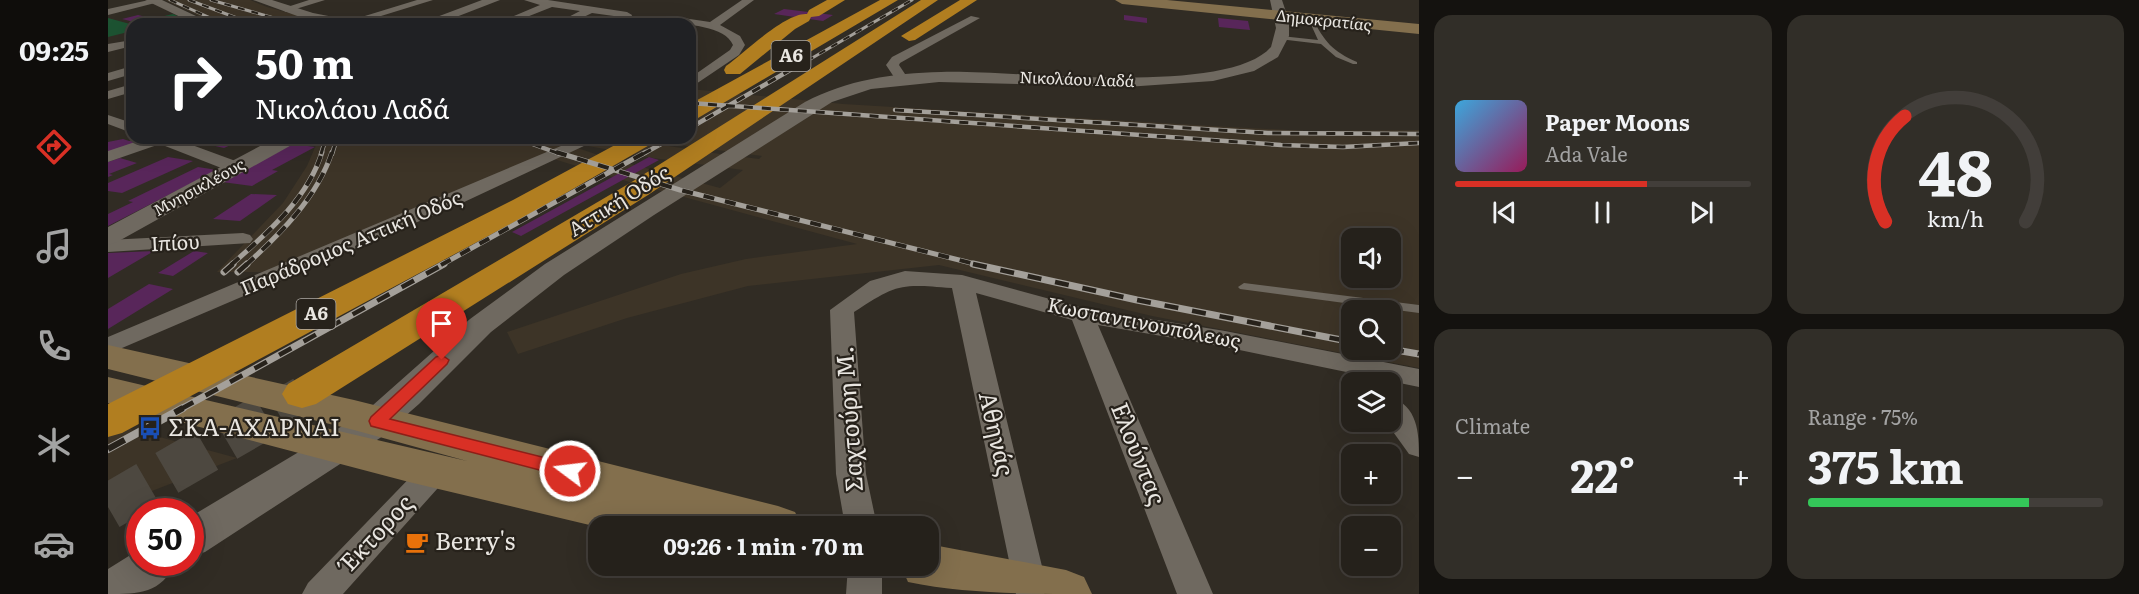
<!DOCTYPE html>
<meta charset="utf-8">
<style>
:root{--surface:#25211b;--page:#312e28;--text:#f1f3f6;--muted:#a3a3a3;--line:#423e3a;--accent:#d93025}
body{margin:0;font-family:Literata,serif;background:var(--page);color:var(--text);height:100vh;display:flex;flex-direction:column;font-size:22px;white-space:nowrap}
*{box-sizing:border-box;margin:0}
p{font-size:20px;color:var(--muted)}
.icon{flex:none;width:33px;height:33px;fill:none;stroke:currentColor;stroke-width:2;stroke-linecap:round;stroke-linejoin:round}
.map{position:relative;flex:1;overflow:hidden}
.side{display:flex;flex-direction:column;gap:15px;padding:15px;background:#14120f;width:720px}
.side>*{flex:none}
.guide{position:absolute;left:18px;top:18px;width:570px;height:126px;border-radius:18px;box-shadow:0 6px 24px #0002,0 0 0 2px var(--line);background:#202124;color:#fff;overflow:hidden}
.tools{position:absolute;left:1233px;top:228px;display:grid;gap:12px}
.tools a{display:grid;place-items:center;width:60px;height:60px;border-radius:12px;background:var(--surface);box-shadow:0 6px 24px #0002,0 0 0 2px var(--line);font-size:30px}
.speed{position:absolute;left:18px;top:498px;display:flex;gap:12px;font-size:30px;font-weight:700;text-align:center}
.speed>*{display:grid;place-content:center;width:78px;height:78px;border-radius:50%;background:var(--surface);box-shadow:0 6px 24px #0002,0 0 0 2px var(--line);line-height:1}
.speed .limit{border:9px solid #d22;background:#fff;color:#111}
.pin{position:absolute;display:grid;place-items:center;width:51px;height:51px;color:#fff;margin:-62px -26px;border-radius:50% 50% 50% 0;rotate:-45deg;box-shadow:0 0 6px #0007}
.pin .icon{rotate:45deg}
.me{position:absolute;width:66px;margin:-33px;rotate:285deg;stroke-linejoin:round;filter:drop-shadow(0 0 4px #0008)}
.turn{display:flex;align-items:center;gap:21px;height:126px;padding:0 30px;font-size:27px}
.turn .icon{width:78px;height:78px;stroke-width:2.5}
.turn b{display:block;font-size:42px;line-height:51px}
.big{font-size:45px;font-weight:700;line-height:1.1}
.side .tile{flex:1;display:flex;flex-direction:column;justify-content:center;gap:9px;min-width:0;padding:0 21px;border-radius:18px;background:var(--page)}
.side .dial{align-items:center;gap:0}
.dial svg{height:156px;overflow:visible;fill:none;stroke:var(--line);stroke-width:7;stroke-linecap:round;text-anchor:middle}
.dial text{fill:var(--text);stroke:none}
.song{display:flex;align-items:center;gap:18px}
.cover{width:72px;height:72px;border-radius:9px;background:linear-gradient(135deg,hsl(200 70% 55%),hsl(330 70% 35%))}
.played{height:6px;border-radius:3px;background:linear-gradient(90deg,var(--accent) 65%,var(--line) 65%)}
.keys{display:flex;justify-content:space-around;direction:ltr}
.heat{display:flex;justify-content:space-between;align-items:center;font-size:33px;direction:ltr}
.charge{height:9px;border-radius:4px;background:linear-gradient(90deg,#34c759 75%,var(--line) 0)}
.side .tiles{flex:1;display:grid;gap:15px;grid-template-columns:repeat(2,1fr)}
.trip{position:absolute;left:480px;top:516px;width:351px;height:60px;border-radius:18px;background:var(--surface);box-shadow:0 6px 24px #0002,0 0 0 2px var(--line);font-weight:700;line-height:60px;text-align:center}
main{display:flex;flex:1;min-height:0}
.menu{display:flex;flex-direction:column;width:108px;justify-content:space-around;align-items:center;background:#0f0d0b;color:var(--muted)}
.menu .icon{width:42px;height:42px}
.menu .current{color:var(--accent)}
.menu b{font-size:27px;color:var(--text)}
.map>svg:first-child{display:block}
.built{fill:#3d3427;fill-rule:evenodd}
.green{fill:#1d5332}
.building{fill:#58265a}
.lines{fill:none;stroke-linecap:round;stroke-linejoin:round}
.motorway-tunnel-far1{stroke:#4d4840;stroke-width:35;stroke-dasharray:35 17;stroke-linecap:butt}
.motorway-tunnel{stroke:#4d4840;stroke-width:46;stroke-dasharray:46 22;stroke-linecap:butt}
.service{fill:#6f6960;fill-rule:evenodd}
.minor{fill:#6f6960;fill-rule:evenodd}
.tertiary{fill:#6f6960;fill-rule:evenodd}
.secondary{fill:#836f4d;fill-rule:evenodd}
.motorway{fill:#b17e20;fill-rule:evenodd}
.rail-far4-casing{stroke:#a4a09a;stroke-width:3}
.rail-far3-casing{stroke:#a4a09a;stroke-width:4.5}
.rail-far2-casing{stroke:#a4a09a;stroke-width:5}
.rail-far1-casing{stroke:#a4a09a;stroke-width:7}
.rail-casing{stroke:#a4a09a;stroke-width:8}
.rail-far4{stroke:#27221b;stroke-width:2;stroke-dasharray:7;stroke-linecap:butt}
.rail-far3{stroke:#27221b;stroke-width:3;stroke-dasharray:9;stroke-linecap:butt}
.rail-far2{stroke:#27221b;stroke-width:4;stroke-dasharray:11;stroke-linecap:butt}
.rail-far1{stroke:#27221b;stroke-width:4.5;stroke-dasharray:14;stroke-linecap:butt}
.rail{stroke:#27221b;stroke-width:6;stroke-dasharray:19;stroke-linecap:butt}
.route{fill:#d93025;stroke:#8d1f18;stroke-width:1.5}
.labels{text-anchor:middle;stroke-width:4.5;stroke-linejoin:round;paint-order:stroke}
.far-street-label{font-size:16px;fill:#e9e6e1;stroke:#27221b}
.shield{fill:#27221b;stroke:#afaba6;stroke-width:1.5}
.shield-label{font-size:18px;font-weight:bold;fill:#e9e6e1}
.street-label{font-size:20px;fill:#e9e6e1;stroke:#27221b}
.near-street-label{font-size:24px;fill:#e9e6e1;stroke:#27221b}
.near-poi-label{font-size:24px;fill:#e9e6e1;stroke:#27221b;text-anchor:start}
</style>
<main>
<nav class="menu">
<b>09:25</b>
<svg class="icon current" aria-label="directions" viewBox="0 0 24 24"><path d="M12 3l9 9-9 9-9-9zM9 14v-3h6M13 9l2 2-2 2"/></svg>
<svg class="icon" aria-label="music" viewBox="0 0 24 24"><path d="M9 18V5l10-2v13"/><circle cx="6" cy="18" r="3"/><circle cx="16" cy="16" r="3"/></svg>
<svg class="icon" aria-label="phone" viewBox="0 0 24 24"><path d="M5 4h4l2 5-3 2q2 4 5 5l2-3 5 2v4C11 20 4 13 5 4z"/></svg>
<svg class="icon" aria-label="climate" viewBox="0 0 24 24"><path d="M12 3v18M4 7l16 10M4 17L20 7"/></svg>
<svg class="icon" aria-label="car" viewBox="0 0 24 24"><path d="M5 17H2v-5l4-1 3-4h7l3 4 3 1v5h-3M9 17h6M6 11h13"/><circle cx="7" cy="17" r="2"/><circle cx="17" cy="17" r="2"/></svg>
</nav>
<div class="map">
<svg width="1311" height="594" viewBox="0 0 1311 594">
<rect width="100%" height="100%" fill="#312c24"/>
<path class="built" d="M57,0H142L159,7L222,24H108Z
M582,89L735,104L1122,127L1199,131L1311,130V368L1044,316L831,265L640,286L519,318L410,354L399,332L573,274L638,259L749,244L528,184L439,157L166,272H109L175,203L199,166L211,138H510L605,153L651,159L654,156L519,138H582ZM464,143L545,158L635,170L612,188L493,156L461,145ZM1244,238H1282V278H1244ZM1244,310H1282V350H1244Z
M0,423L129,458L0,508Z"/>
<path class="green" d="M65,14L76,19L54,24H24V31L0,37V18L22,24Z"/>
<path class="building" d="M676,9L725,15L715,21L666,14Z
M30,15L42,18L26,22L14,19Z
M1016,15L1039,18V23L1016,20Z
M320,16L329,18L311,24H294Z
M1110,18L1140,21L1142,30L1111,27Z
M81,138H138L116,148L77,139Z
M15,139L21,141L37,140L0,152V142Z
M185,144L207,147L164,170L170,171L144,186L114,182Z
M60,157L85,161L14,193L0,191V183Z
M541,157L551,160L413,236L404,232Z
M12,158L29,163L1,174L5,175L0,177V162Z
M90,167L109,170L0,226V214L25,202L20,201Z
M143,194L169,195L132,221L105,219Z
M46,251L0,278V253Z
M86,251L100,253L65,276L50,273Z
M41,284L65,289L0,329V309Z"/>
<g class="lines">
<path class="motorway-tunnel-far1" d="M168,409L194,394"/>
<path class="motorway-tunnel" d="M0,507L171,408"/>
<path class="service" d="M1200,18H1204C1217,42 1224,51 1249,62V64H1245L1228,57L1213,44L1171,39L1173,36L1210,40Z
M1136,283L1311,305V313L1132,289L1130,287Z"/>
<path class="minor" d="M41,0L51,2L0,15V9Z
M201,0H217L178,12L173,9Z
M309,0H325L247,24L234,23Z
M416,0H440L519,12L524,15L523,18H575L602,22L634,0H646L612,25L632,36L637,45L631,55L582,88V78L622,50L625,45C614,17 535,24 509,24L513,17L484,13L461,24H447L472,11L444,7L401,24H387L432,5Z
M83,16L88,19L87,21L56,24Z
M863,16L872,18L792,63L791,65L797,74L796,77H786L778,65L784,57Z
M24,40V46L0,52V44Z
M24,66V74L0,81V73Z
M24,84V92L0,99V91Z
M0,115L24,123V133L0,124Z
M39,138H65L133,163L135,167L127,172L121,171L52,144L0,162V151Z
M472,138H493L354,203L0,354V337Z
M135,233L142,235L145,239L142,243L0,252V240Z
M797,271L854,275L975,308L1117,331L1311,369V387L1117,347L990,325L1105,594H1069L964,320L868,293L939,587L936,594H908L844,288C792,284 790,283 746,312L758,474L769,526H737L728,474L722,310L762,281Z
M1282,397C1310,406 1311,433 1311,457L1301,454L1278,422H1282Z
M327,459L338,463L342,471L338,479L235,594H194L200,583L316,463Z
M740,566H774V594H738Z"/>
<path class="tertiary" d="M37,0H54L105,24H87Z
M145,0H164L205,13L246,21L248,24L203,21Z
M374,0H392L330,24H310Z
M1162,0H1174L1181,21V36L1170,57L1146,71L1105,81L1018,87L831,82L763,89L724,102L546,215L456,275L383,332L311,404L272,438L97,552L82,557V517L256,413L362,319L437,264L697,102C739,80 785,73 833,72C902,69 1118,98 1163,47L1168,28Z
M167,138H192L189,142L9,242L0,245V227Z
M32,549V562H68C53,594 31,594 0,594V569Z"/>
<path class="secondary" d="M1007,0H1059L1311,24V34L1014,4Z
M0,345L246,400L670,506L687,512L694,526L490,527L301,482L0,403V377L359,461L246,430L0,369Z
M820,544L958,570L976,577L984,594C924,594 858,594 800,582L793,566H820Z"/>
<path class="motorway" d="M719,0H737L711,16L703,17L701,21L687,29L632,74H618L616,70L618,66C636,53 678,12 699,14L701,10Z
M772,0H790L590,118L582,119V104Z
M813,0H830L540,195L208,404L194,408L180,404L174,394L180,384L522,183Z
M852,0H869L807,40L801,41L793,36Z
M520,138H549L545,143L425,212L14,433L0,437V404L405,200Z"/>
<g class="rail-far4-casing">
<path id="rail-far4" d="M62,0L116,24
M81,0L145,24
M103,0L187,24
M687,68L804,0"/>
</g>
<g class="rail-far3-casing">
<path id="rail-far3" d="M582,103L1173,145L1235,147L1311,143
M787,110L1160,133L1311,134
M582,128L689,66
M408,138L452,154
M213,154L218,138
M224,154L229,138
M535,154L564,138"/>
</g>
<g class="rail-far2-casing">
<path id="rail-far2" d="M448,152L572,190L871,265
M123,265C158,234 200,199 214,152
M138,265C172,234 209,198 224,152
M333,265L538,152"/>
</g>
<g class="rail-far1-casing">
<path id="rail-far1" d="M865,264L1029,300L1244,342
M116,272L125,264
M130,272L139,264
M1282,349L1311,354
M73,409L336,264"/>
</g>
<g class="rail-casing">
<path id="rail" d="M0,449L75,408"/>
</g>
<use href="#rail-far4" class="rail-far4"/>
<use href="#rail-far3" class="rail-far3"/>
<use href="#rail-far2" class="rail-far2"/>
<use href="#rail-far1" class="rail-far1"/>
<use href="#rail" class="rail"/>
</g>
<path class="route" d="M334,355L341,360L339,364L282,419L462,464L468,466L471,471L468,476L462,478L263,426L261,421L263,417L328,357Z"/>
<defs>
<g id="bus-bare" transform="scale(1.8)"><path d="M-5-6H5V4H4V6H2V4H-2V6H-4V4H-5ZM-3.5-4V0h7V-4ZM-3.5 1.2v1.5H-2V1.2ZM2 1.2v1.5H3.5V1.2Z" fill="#1a4fb4" stroke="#27221b" stroke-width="2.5" paint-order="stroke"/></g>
<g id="cafe-bare" transform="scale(1.8)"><path d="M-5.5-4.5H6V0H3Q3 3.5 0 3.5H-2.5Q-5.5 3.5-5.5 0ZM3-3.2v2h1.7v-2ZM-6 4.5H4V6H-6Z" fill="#e8710a" stroke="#27221b" stroke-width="2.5" paint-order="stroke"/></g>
</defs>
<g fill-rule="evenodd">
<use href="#bus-bare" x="42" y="428"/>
<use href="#cafe-bare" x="309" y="542"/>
</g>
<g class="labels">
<g class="far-street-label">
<text transform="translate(1216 20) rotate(6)" y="6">Δημοκρατίας</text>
<text transform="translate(969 79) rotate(2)" y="6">Νικολάου Λαδά</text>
<text transform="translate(91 187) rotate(-29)" y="6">Μνησικλέους</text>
</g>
<g class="shield">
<rect x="663.5" y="41" width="39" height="30" rx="4.5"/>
<rect x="188.5" y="299" width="39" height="30" rx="4.5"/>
</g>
<g class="shield-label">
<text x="683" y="62">Α6</text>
<text x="208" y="320">Α6</text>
</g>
<g class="street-label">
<text transform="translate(511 201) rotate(-32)" y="7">Αττική Οδός</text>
<text transform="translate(67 243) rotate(-3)" y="7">Ιπίου</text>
<text transform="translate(243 243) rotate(-23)" y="7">Παράδρομος Αττική Οδός</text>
<text transform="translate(1036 323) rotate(11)" y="7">Κωσταντινουπόλεως</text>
</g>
<g class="near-street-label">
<text transform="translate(742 419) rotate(-94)" y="8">Σαχτούρη Μ.</text>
<text transform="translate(888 434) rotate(77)" y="8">Αθηνάς</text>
<text transform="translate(1030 454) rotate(68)" y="8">Ελούντας</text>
<text transform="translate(269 533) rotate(-47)" y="8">Έκτορος</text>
</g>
<g class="near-poi-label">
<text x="60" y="436">ΣΚΑ-ΑΧΑΡΝΑΙ</text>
<text x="327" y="550">Berry's</text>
</g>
</g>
</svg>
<div class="tools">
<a><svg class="icon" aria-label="sound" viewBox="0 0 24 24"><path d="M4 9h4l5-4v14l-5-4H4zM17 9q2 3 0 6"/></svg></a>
<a><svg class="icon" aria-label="search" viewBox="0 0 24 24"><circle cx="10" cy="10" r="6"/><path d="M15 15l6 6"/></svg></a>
<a><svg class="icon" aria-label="layers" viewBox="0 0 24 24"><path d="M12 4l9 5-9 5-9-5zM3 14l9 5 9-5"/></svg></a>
<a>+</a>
<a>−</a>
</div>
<div class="speed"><div class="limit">50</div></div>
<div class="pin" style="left:334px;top:360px;background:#d93025"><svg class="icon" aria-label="arrive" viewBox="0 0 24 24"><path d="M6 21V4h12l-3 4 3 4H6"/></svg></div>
<svg class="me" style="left:462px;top:471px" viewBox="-20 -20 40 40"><circle r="17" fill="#d93025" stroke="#fff" stroke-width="3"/><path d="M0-11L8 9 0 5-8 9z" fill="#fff"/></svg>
<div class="trip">09:26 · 1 min · 70 m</div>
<div class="guide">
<div class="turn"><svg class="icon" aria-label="right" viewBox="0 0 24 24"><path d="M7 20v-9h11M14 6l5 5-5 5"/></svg><div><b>50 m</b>Νικολάου Λαδά</div></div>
</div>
</div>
<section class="side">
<div class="tiles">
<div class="tile">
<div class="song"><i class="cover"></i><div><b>Paper Moons</b><p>Ada Vale</p></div></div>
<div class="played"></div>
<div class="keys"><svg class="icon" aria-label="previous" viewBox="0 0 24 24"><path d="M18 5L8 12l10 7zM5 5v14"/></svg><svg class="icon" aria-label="pause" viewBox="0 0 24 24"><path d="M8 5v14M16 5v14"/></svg><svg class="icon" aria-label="next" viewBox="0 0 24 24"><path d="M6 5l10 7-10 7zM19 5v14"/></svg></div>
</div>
<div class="tile dial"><svg viewBox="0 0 100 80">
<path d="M14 69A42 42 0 1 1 86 69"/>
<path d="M14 69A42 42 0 0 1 24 15" stroke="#d93025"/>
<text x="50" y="56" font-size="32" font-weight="700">48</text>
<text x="50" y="72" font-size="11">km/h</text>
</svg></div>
<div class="tile"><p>Climate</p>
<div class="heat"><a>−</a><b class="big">22°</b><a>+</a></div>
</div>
<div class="tile"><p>Range · 75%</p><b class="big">375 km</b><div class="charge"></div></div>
</div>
</section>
</main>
